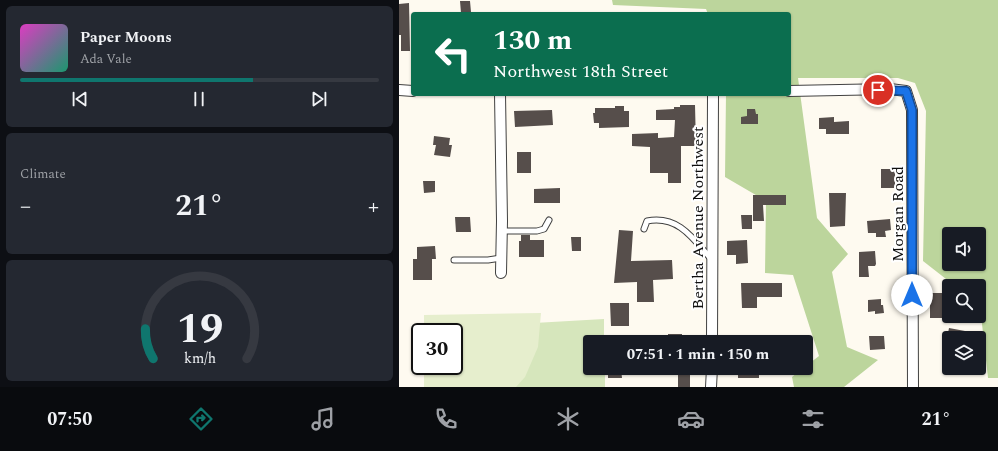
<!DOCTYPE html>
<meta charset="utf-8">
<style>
:root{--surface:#171b24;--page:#242831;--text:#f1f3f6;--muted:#9ea1a6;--line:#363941;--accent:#0f766e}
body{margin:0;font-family:Spectral,serif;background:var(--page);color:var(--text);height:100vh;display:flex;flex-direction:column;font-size:15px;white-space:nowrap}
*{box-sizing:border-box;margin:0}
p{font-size:13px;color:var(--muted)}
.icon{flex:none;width:22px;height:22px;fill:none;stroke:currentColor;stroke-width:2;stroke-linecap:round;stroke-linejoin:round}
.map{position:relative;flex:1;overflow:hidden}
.sheet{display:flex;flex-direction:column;gap:6px;padding:6px;background:#0d0f14;width:399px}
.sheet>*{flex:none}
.guide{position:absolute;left:12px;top:12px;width:380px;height:84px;border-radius:4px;box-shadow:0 1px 3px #0004;background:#0b6e4f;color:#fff;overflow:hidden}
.controls{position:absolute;left:543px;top:227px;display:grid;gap:8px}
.controls a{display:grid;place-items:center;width:44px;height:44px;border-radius:4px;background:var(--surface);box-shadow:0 1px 3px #0004;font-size:20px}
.speed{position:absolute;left:12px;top:323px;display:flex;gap:8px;font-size:20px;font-weight:700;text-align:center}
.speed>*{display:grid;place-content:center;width:52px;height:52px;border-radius:50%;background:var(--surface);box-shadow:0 1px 3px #0004;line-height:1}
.speed .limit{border:2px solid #111;border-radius:6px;background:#fff;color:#111}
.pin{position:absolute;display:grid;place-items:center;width:34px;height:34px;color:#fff;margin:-17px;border:2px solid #fff;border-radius:50%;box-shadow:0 1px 4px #0007}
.me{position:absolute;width:44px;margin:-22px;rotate:0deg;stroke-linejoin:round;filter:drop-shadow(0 0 3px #0008)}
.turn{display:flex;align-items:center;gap:14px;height:84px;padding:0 16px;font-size:18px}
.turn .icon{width:52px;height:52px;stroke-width:2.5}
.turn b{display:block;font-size:28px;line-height:34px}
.big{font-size:30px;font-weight:700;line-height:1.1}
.sheet .tile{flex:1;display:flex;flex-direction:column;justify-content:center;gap:6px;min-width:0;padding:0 14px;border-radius:6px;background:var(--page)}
.sheet .dial{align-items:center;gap:0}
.dial svg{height:104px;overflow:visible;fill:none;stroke:var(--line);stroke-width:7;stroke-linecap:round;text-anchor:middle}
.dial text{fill:var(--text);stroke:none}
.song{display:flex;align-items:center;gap:12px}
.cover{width:48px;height:48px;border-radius:6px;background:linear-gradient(135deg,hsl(310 70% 55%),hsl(160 70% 35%))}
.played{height:4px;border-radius:2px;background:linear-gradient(90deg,var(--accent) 65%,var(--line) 65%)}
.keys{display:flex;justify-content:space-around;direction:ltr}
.heat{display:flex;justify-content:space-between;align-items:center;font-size:22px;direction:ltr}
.trip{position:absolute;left:184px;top:335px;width:230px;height:40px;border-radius:4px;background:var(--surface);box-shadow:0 1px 3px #0004;font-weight:700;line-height:40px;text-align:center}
.menu{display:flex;height:64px;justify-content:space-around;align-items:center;background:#090b0e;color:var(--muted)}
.menu .icon{width:28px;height:28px}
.menu .current{color:var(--accent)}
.menu b{font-size:18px;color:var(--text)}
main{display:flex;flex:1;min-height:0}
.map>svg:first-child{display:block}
.green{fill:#d6e6bc}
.forest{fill:#bcd59c;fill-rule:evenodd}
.pitch{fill:#e6eecd}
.building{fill:#564e4b}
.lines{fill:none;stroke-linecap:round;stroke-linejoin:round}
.service-casing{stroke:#414141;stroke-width:7}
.minor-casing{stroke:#414141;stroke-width:12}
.service{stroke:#fff;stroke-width:5}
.minor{stroke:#fff;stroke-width:10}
.route-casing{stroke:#114b97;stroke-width:10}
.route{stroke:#1a73e8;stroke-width:7}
.labels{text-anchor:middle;stroke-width:4;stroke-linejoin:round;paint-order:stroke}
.street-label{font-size:16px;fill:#0e0e0e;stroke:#fff}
</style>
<main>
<section class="sheet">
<div class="tile">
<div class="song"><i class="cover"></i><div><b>Paper Moons</b><p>Ada Vale</p></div></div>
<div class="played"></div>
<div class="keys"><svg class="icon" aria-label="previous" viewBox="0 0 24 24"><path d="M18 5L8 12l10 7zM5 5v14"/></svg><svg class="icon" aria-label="pause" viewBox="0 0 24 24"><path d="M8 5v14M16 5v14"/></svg><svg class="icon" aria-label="next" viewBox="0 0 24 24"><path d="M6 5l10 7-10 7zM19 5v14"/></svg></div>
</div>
<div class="tile"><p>Climate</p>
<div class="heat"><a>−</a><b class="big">21°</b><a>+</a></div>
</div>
<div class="tile dial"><svg viewBox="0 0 100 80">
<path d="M14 69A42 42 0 1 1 86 69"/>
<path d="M14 69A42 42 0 0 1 8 46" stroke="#0f766e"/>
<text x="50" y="56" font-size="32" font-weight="700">19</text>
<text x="50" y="72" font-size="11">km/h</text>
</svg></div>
</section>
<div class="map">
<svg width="599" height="387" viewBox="0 0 599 387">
<rect width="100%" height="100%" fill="#fefaf0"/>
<path class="green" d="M205,319V342H191V368H206V387H31L55,366V332L31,329Z"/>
<path class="forest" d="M213,0H599V378H589L581,306L580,304V286H556L524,261L527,111L516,83L499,78H399L418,218L449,254L433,272L448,347L479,360L445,387H395L393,377L404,368H407V366L420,356L394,275L366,273L367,201L326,177L327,94H390V14H309L307,9L214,5ZM550,234H580V264H550Z"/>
<path class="pitch" d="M142,313L139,347L126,377L117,387H25V366H55V332H25V315Z"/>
<path class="building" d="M61,1H71L72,12L62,13Z
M10,3L11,51H2V35H0V4Z
M281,105H296L297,146H282V183H269V173H251V147L233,146V134L259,133V138L275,137L276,120H257V110L275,109V107H281Z
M216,106H225V111H230V127L200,128V123H195L194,113H196V108H216Z
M348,109H356L357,114H359V124H342V117L348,116Z
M153,110L154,125L116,127L115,111Z
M435,117V122L450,121V134H427V129H420V118Z
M35,136L51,138L50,145H53L51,157L35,155L37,145H34Z
M118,152H132V173H118Z
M482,169H496V188H482Z
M24,181H36V192L25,193Z
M161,188V203H135V189Z
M430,193H447L446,226L431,227Z
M354,195H387V205H364L365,221H354Z
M342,215H353V229H343Z
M56,217H71L72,232H57Z
M491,219L492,230L486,231L487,237H477V233H469L468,221Z
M220,230L234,231L232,261L273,260L274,279L254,280L255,302H238V282L215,283Z
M122,235H131V240H145V257H120V241H122Z
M172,237H182V251H173Z
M348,240L349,263L337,264V255H328V241Z
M36,246L37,259H33V280H14V259H18V247Z
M476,251L477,264L476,266H469L470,277H460V252Z
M342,283H383V297H358V308H343Z
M531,293H547V318H531Z
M482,299V305H484L485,313L476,314V311L469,312V300Z
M211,303H230V326H212Z
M550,328L566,331L565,338H548Z
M269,334H283V342H269Z
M470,336H485L486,349L471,350Z
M279,368H291V387H279Z
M339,368H360V378H339Z
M209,369H222L223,378H209Z"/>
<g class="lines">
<g class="service-casing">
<path id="service" d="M245,229L248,221C279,215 294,238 312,259
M103,231H138L145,229L150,220
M55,260H89L102,258"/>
</g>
<g class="minor-casing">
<path id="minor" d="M0,90L14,91
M390,91L491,89L507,91L513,110L514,387
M101,94L103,221L102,273
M313,342L314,94
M312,387L313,368"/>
</g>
<use href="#service" class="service"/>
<use href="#minor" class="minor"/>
</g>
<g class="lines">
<g class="route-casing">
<path id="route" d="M479,90L507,91L513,110V295"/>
</g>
<use href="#route" class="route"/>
</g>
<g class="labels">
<g class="street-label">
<text transform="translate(498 214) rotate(-90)" y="6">Morgan Road</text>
<text transform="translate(298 218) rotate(-90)" y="6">Bertha Avenue Northwest</text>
</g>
</g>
</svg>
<div class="controls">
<a><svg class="icon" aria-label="sound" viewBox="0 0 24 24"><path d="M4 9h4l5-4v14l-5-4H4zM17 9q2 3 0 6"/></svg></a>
<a><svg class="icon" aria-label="search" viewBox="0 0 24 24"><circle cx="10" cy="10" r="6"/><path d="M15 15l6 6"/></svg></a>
<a><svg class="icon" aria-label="layers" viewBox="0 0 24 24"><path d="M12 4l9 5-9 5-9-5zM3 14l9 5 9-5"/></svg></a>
</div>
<div class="speed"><div class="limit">30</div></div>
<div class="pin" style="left:479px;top:90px;background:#d93025"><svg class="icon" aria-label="arrive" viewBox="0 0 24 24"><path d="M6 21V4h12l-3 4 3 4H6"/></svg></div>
<svg class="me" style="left:513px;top:295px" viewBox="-20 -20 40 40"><circle r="19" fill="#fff"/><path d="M0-13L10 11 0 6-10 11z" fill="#1a73e8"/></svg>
<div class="trip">07:51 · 1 min · 150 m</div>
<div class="guide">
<div class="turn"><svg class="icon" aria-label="left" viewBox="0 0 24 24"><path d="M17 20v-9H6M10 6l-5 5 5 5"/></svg><div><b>130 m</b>Northwest 18th Street</div></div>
</div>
</div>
</main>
<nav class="menu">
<b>07:50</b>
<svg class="icon current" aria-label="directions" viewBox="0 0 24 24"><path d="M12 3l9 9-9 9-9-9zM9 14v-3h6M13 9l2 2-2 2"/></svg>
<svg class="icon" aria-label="music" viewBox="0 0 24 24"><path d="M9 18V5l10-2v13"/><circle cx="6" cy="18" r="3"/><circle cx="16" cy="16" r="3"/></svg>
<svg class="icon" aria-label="phone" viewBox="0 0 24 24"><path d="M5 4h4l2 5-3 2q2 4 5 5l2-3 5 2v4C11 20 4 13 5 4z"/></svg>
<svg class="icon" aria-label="climate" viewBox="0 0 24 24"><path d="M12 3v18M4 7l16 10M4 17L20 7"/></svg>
<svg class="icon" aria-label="car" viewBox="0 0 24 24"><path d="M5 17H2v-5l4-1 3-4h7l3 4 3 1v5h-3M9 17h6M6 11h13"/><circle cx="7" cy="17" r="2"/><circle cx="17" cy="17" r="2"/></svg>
<svg class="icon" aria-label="filters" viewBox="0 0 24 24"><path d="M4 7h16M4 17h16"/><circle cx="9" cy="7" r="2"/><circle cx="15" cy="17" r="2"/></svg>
<b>21°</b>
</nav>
